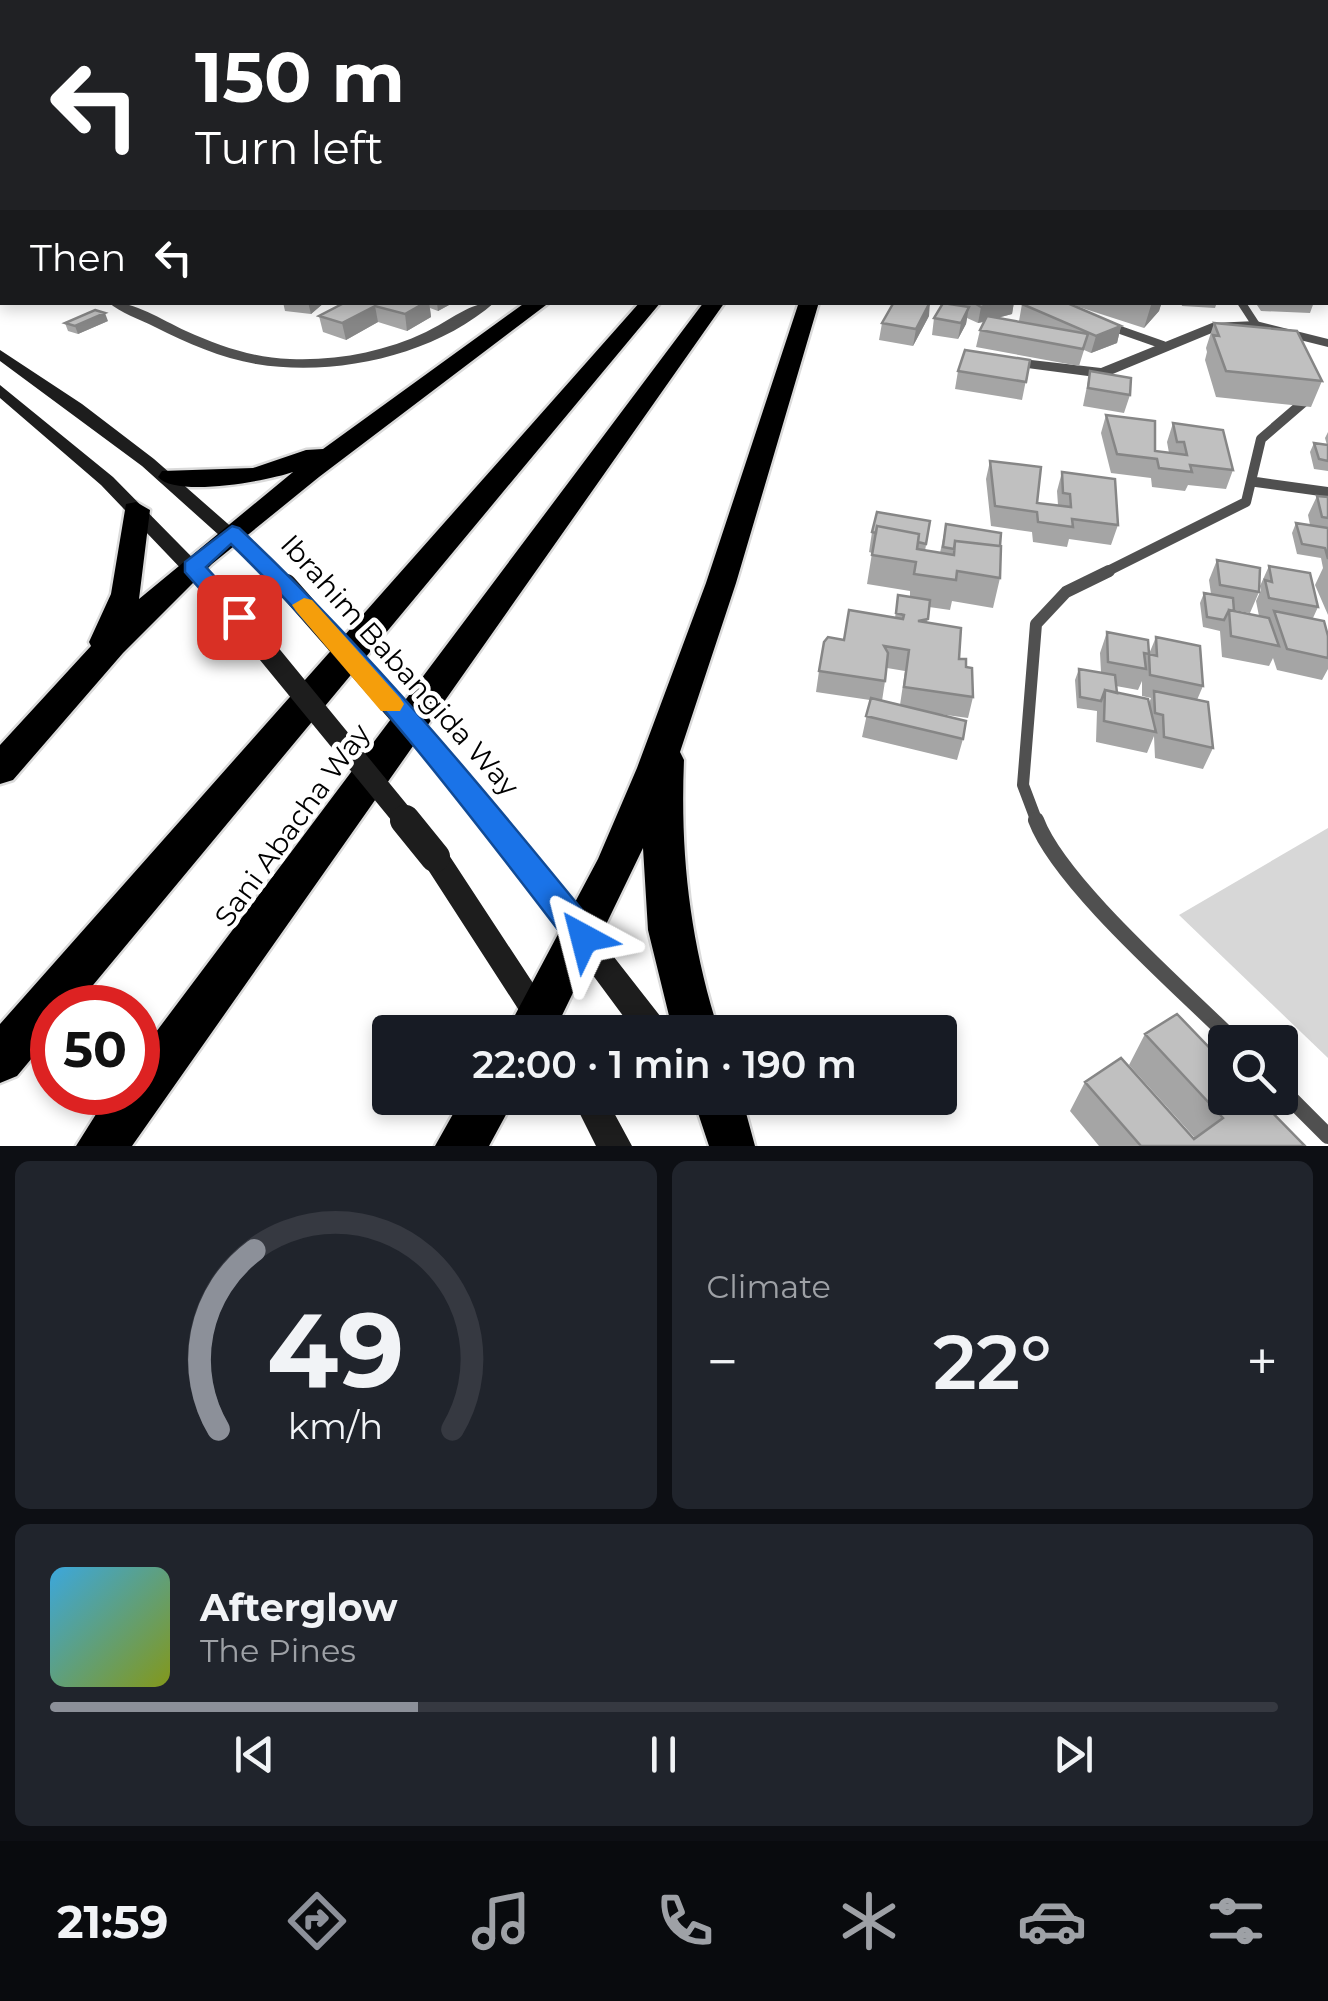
<!DOCTYPE html>
<meta charset="utf-8">
<style>
:root{--surface:#171b24;--page:#20242c;--text:#f1f3f6;--muted:#9ea1a6;--line:#363941;--accent:#8c9099}
body{margin:0;font-family:Montserrat,sans-serif;background:var(--page);color:var(--text);height:100vh;display:flex;flex-direction:column;font-size:38px;white-space:nowrap}
*{box-sizing:border-box;margin:0}
p{font-size:32px;color:var(--muted)}
.icon{flex:none;width:55px;height:55px;fill:none;stroke:currentColor;stroke-width:2;stroke-linecap:round;stroke-linejoin:round}
.map{position:relative;height:1146px;overflow:hidden}
.side{display:flex;flex-direction:column;gap:15px;padding:15px;background:#0d0f14;flex:1}
.side>*{flex:none}
.banner{position:absolute;left:0px;top:0px;width:1330px;height:305px;box-shadow:0 5px 15px #0003;background:#202124;color:#fff;overflow:hidden}
.controls{position:absolute;left:1208px;top:1025px;display:grid;gap:20px}
.controls a{display:grid;place-items:center;width:90px;height:90px;border-radius:10px;background:var(--surface);box-shadow:0 5px 15px #0003;font-size:50px}
.speed{position:absolute;left:30px;top:985px;display:flex;gap:20px;font-size:50px;font-weight:700;text-align:center}
.speed>*{display:grid;place-content:center;width:130px;height:130px;border-radius:50%;background:var(--surface);box-shadow:0 5px 15px #0003;line-height:1}
.speed .limit{border:15px solid #d22;background:#fff;color:#111}
.pin{position:absolute;display:grid;place-items:center;width:85px;height:85px;color:#fff;margin:-42px;border-radius:20px;box-shadow:0 5px 15px #0006}
.me{position:absolute;width:110px;margin:-55px;rotate:322deg;stroke-linejoin:round;filter:drop-shadow(0 0 8px #0008)}
.turn{display:flex;align-items:center;gap:35px;height:210px;padding:0 30px;font-size:45px}
.turn .icon{width:130px;height:130px;stroke-width:2.5}
.turn b{display:block;font-size:70px;line-height:85px}
.then{display:flex;align-items:center;height:95px;padding:0 30px;background:#0003;gap:20px;font-size:38px}
.big{font-size:75px;font-weight:600;line-height:1.1}
.side .widget{flex:1;display:flex;flex-direction:column;justify-content:center;gap:15px;min-width:0;padding:0 35px;border-radius:15px;background:var(--page)}
.side .dial{align-items:center;gap:0}
.dial svg{height:260px;overflow:visible;fill:none;stroke:var(--line);stroke-width:7;stroke-linecap:round;text-anchor:middle}
.dial text{fill:var(--text);stroke:none}
.song{display:flex;align-items:center;gap:30px}
.cover{width:120px;height:120px;border-radius:15px;background:linear-gradient(135deg,hsl(200 70% 55%),hsl(70 70% 35%))}
.played{height:10px;border-radius:5px;background:linear-gradient(90deg,var(--accent) 30%,var(--line) 30%)}
.keys{display:flex;justify-content:space-around;direction:ltr}
.heat{display:flex;justify-content:space-between;align-items:center;font-size:55px;direction:ltr}
.side .tiles{flex:1;display:grid;gap:15px;grid-template-columns:1fr 1fr}
.widget:last-child{grid-column:span 2}
.trip{position:absolute;left:372px;top:1015px;width:585px;height:100px;border-radius:10px;background:var(--surface);box-shadow:0 5px 15px #0003;font-weight:600;line-height:100px;text-align:center}
.tabs{display:flex;height:160px;justify-content:space-around;align-items:center;background:#090b0e;color:var(--muted)}
.tabs .icon{width:70px;height:70px}
.tabs .on{color:var(--accent)}
.tabs b{font-size:45px;color:var(--text)}
.map>svg:first-child{display:block}
.green{fill:#d7d7d7}
.lines{fill:none;stroke-linecap:round;stroke-linejoin:round}
.motorway-casing{stroke:#dbdbdb;stroke-width:5}
.service-far3{stroke:#505050;stroke-width:8}
.service-far2{stroke:#505050;stroke-width:10}
.service-far1{stroke:#505050;stroke-width:12}
.service{stroke:#505050;stroke-width:16}
.minor{fill:#505050;fill-rule:evenodd}
.secondary{fill:#1d1d1d;fill-rule:evenodd}
.motorway{fill:#000;fill-rule:evenodd}
.secondary-bridge-far1{stroke:#1d1d1d;stroke-width:22}
.secondary-bridge{stroke:#1d1d1d;stroke-width:30}
.wall{fill:#a5a5a5;fill-rule:evenodd}
.shaded-wall{fill:#868686}
.building{fill:#c0c0c0;stroke:#868686;stroke-width:2.5}
.route{fill:#1a73e8;stroke:#114b97;stroke-width:2.5}
.slow{fill:#f59e0b}
.labels{text-anchor:middle;stroke-width:9;stroke-linejoin:round;paint-order:stroke}
.street-label{font-size:28px;fill:#000;stroke:#fff}
</style>
<div class="map">
<svg width="1328" height="1146" viewBox="0 0 1328 1146">
<rect width="100%" height="100%" fill="#fff"/>
<path class="green" d="M1328,828V1058L1179,915Z"/>
<g class="lines">
<g class="motorway-casing">
<path id="motorway" d="M526,302H550L319,477L212,564L123,653L13,780L0,784V745L91,646L89,642L111,594L126,504L136,502L150,510L139,599L293,472C267,481 176,498 158,477L162,471L253,468L306,450L323,449Z
M640,302H661L74,1008H52V1034L17,1076L0,1083V1024Z
M704,302H725L132,1146H76L110,1092H138V1056Z
M799,302H819L736,583L680,752L684,760C680,855 690,941 719,1032H673L648,930L643,848L554,1032H506L598,859L637,768L706,583Z
M462,1098H515L489,1146H435Z
M693,1098H742L755,1146H709Z"/>
</g>
<path class="service-far3" d="M1241,302L1256,325
M1106,325L1163,345"/>
<path class="service-far2" d="M1256,482L1328,492
M1104,573L1246,502L1261,439L1305,401L1304,394"/>
<path class="service-far1" d="M1037,822L1023,785L1036,624L1066,592L1109,571"/>
<path class="service" d="M1036,820C1060,884 1183,990 1235,1042
M1280,1088L1328,1136"/>
<path class="minor" d="M0,276H2V284H0Z
M108,302C136,302 160,319 186,331C219,346 254,358 290,359C336,361 384,352 426,332C449,321 470,302 495,302C434,356 335,377 256,364C221,358 187,343 155,327C139,319 121,313 108,302Z
M1256,321L1328,339V347L1256,329L1219,330L1103,378L1004,365L997,361L1004,357L1101,368L1212,323Z"/>
<path class="secondary" d="M0,350L82,404L154,459L293,581L296,585L293,589H279L142,466L0,361Z
M0,385L113,477L246,612L250,617L246,622H232L101,485L0,398Z
M490,807L499,810L664,1021L668,1032H635L481,824L477,817L481,810Z
M435,846L445,849L565,1032H533L425,865L422,857L425,849Z
M572,1098H606L632,1146H596Z"/>
<use href="#motorway" class="motorway"/>
<path class="secondary-bridge-far1" d="M286,585L490,817
M239,617L407,822"/>
<path class="secondary-bridge" d="M405,820L435,857"/>
</g>
<path class="wall" d="M0,154L2,155V239L0,238Z
M283,302H325L311,314L285,311Z
M346,302H448L449,305L438,311L430,308L431,317L407,331L378,322L346,340L323,332L319,316Z
M939,302H1014L1012,314L997,318L1023,323L1019,321L1022,304L1121,326L1117,343L1091,353L1084,350L1079,366L976,347L980,330L984,322L978,323L967,318L966,324L958,339L932,335L934,318L942,304Z
M1077,302H1169L1161,303L1159,311L1144,328L1076,306Z
M1181,302H1217L1215,308L1182,306Z
M1255,302H1314L1310,313L1261,311Z
M929,316L913,346L879,340L882,323Z
M108,321L78,334L68,331L65,323Z
M1214,323L1322,381L1311,407L1216,397L1205,360L1207,352L1206,348Z
M1030,360L1022,400L955,389L958,371Z
M1090,371L1130,395L1124,413L1083,406Z
M1106,415L1155,451L1169,453L1167,442L1173,423L1233,470L1226,489L1188,485L1185,491L1152,487L1151,478L1111,473L1101,433Z
M1328,432V471L1314,469L1310,452L1314,443L1327,445L1325,438Z
M990,461L1037,503L1058,505L1057,491L1062,472L1118,525L1111,545L1069,539L1067,547L1033,542L1032,532L991,526L986,479Z
M1317,496L1328,497V615L1315,585L1323,568L1321,558L1297,554L1292,533L1296,523L1310,525L1308,515Z
M930,521L925,551L940,553L946,524L1000,578L993,608L952,601L950,610L929,607L927,623L966,667L973,697L968,718L932,713L963,739L957,760L862,737L870,700L816,692L819,671L844,640L895,618L898,595L910,597V591L867,584L872,553L869,552L872,532ZM887,668L905,671L900,705L882,701Z
M1217,560L1259,592L1250,613L1234,610V611L1259,616L1256,601L1261,590L1260,586L1269,566L1318,607L1313,618L1328,636V669L1322,680L1277,670L1273,658L1269,666L1222,657L1220,631L1203,627L1200,603L1204,593L1211,594L1209,580Z
M1107,632L1149,654L1156,637L1203,686L1197,700L1213,748L1203,769L1155,758L1154,736L1147,753L1096,742L1097,711L1077,708L1075,680L1079,669L1101,672L1100,653ZM1142,681V696L1151,698L1149,703L1117,693L1116,686L1138,690Z
M1145,1034L1305,1146H1099L1070,1111L1085,1082L1195,1138L1129,1065Z"/>
<path class="shaded-wall" d="M0,120H2V135L0,136Z
M308,302H325L311,314Z
M426,302H429L431,317L407,331L405,314Z
M448,302L449,305L438,311L437,303Z
M930,302L929,316L913,346L916,329Z
M997,302H1014L1012,314L978,323L981,307Z
M1152,302H1162L1159,311L1144,328Z
M375,306L378,322L346,340L342,323Z
M969,307L966,324L958,339L961,323Z
M105,313L108,321L78,334L75,326Z
M1121,326L1117,343L1091,353L1096,336Z"/>
<path class="building" d="M0,160H2V176H0Z
M0,187L2,188V213L1,214Z
M346,302H426L405,314L375,306L342,323L319,316Z
M894,302H930L916,329L882,323Z
M973,302H997L981,307Z
M1027,302H1065L1121,326L1096,336L1022,304Z
M943,303L969,307L961,323L934,318Z
M95,310L105,313L75,326L65,323Z
M987,316L1088,334L1083,349L980,330Z
M1214,323L1297,331L1322,381L1226,371L1213,335L1219,336Z
M965,350L1030,360L1026,382L958,371Z
M1090,371L1131,378L1130,395L1088,388Z
M1106,415L1155,421V451L1187,455L1184,442H1177L1173,423L1223,430L1233,470L1190,465L1192,472L1159,468L1157,459L1117,454Z
M1314,443L1328,445V461L1319,459Z
M990,461L1041,467L1037,503L1071,507L1070,494L1063,493L1062,472L1115,479L1118,525L1072,519L1073,527L1038,522L1037,512L995,506Z
M1317,496L1328,497V518L1322,517Z
M877,512L930,521L926,544L918,542L919,534L877,526L876,533L872,532Z
M1296,523L1328,528V559L1325,548L1302,544Z
M946,524L1001,533L1000,546L955,541L954,549L943,547Z
M877,526L919,534L917,549L954,555L955,541L1001,546L1000,578L957,571L956,580L914,574L916,562L872,555Z
M1217,560L1260,568L1259,592L1220,585Z
M1269,566L1310,573L1318,607L1269,598L1265,580L1272,582Z
M1204,593L1233,598L1234,611L1229,610L1224,620L1207,617Z
M898,595L930,600L928,619L918,621L961,628L959,659H966V667L972,668L973,697L904,687L909,650L884,646L888,653L885,681L819,671L824,642L828,637L844,640L849,610L903,619L904,615L896,613Z
M1229,610L1269,618L1279,646L1231,636Z
M1274,611L1324,621L1328,636V658L1287,649Z
M1107,632L1148,640L1149,654L1144,653L1146,669L1108,662Z
M1156,637L1200,646L1203,686L1150,675L1149,654L1157,656Z
M1079,669L1115,675L1117,693L1105,690L1101,701L1080,697Z
M1105,690L1148,699L1156,732L1104,721Z
M1154,691L1208,702L1213,748L1164,737L1163,715L1155,713Z
M871,698L966,721L963,739L866,716Z
M1177,1014L1225,1064V1098H1258L1305,1146H1141L1085,1082L1121,1058L1194,1139L1223,1118L1145,1034Z"/>
<linearGradient id="sky" x2="0" y2="1"><stop stop-color="#8aabca"/><stop offset="0.43" stop-color="#fff"/><stop offset="1" stop-color="#fff" stop-opacity="0"/></linearGradient>
<rect width="1328" height="281" fill="url(#sky)"/>
<path class="route" d="M232,526L239,528C369,650 484,789 596,927L600,938L596,948L584,952L572,948C466,809 357,667 231,544L206,567L247,612L251,617L247,623H230L185,572V562Z"/>
<path class="slow" d="M304,598L312,600L400,698L404,704L400,711H381L296,611L292,605Z"/>
<g class="labels">
<g class="street-label">
<text transform="translate(400 665) rotate(48)" y="10">Ibrahim Babangida Way</text>
<text transform="translate(292 825) rotate(-54)" y="10">Sani Abacha Way</text>
</g>
</g>
</svg>
<div class="controls">
<a><svg class="icon" aria-label="search" viewBox="0 0 24 24"><circle cx="10" cy="10" r="6"/><path d="M15 15l6 6"/></svg></a>
</div>
<div class="speed"><div class="limit">50</div></div>
<div class="pin" style="left:239px;top:617px;background:#d93025"><svg class="icon" aria-label="arrive" viewBox="0 0 24 24"><path d="M6 21V4h12l-3 4 3 4H6"/></svg></div>
<svg class="me" style="left:584px;top:938px" viewBox="-20 -20 40 40"><path d="M0-17L14 15 0 8-14 15z" fill="#1a73e8" stroke="#fff" stroke-width="4"/></svg>
<div class="trip">22:00 · 1 min · 190 m</div>
<div class="banner">
<div class="turn"><svg class="icon" aria-label="left" viewBox="0 0 24 24"><path d="M17 20v-9H6M10 6l-5 5 5 5"/></svg><div><b>150 m</b>Turn left</div></div>
<div class="then">Then<svg class="icon" aria-label="left" viewBox="0 0 24 24"><path d="M17 20v-9H6M10 6l-5 5 5 5"/></svg></div>
</div>
</div>
<section class="side">
<div class="tiles">
<div class="widget dial"><svg viewBox="0 0 100 80">
<path d="M14 69A42 42 0 1 1 86 69"/>
<path d="M14 69A42 42 0 0 1 25 14" stroke="#8c9099"/>
<text x="50" y="56" font-size="32" font-weight="700">49</text>
<text x="50" y="72" font-size="11">km/h</text>
</svg></div>
<div class="widget"><p>Climate</p>
<div class="heat"><a>−</a><b class="big">22°</b><a>+</a></div>
</div>
<div class="widget">
<div class="song"><i class="cover"></i><div><b>Afterglow</b><p>The Pines</p></div></div>
<div class="played"></div>
<div class="keys"><svg class="icon" aria-label="previous" viewBox="0 0 24 24"><path d="M18 5L8 12l10 7zM5 5v14"/></svg><svg class="icon" aria-label="pause" viewBox="0 0 24 24"><path d="M8 5v14M16 5v14"/></svg><svg class="icon" aria-label="next" viewBox="0 0 24 24"><path d="M6 5l10 7-10 7zM19 5v14"/></svg></div>
</div>
</div>
</section>
<nav class="tabs">
<b>21:59</b>
<svg class="icon on" aria-label="directions" viewBox="0 0 24 24"><path d="M12 3l9 9-9 9-9-9zM9 14v-3h6M13 9l2 2-2 2"/></svg>
<svg class="icon" aria-label="music" viewBox="0 0 24 24"><path d="M9 18V5l10-2v13"/><circle cx="6" cy="18" r="3"/><circle cx="16" cy="16" r="3"/></svg>
<svg class="icon" aria-label="phone" viewBox="0 0 24 24"><path d="M5 4h4l2 5-3 2q2 4 5 5l2-3 5 2v4C11 20 4 13 5 4z"/></svg>
<svg class="icon" aria-label="climate" viewBox="0 0 24 24"><path d="M12 3v18M4 7l16 10M4 17L20 7"/></svg>
<svg class="icon" aria-label="car" viewBox="0 0 24 24"><path d="M5 17H2v-5l4-1 3-4h7l3 4 3 1v5h-3M9 17h6M6 11h13"/><circle cx="7" cy="17" r="2"/><circle cx="17" cy="17" r="2"/></svg>
<svg class="icon" aria-label="filters" viewBox="0 0 24 24"><path d="M4 7h16M4 17h16"/><circle cx="9" cy="7" r="2"/><circle cx="15" cy="17" r="2"/></svg>
</nav>
